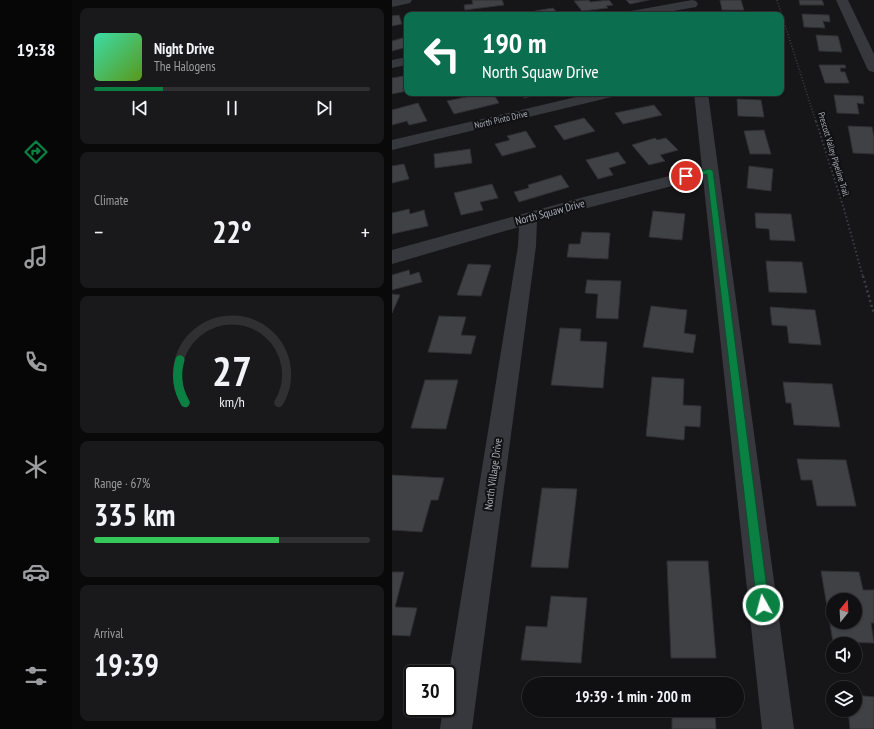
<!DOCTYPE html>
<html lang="en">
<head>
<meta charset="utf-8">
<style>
  :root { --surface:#101012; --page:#19191b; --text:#f1f3f6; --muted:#9c9d9f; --line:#303032; --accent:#0b8043 }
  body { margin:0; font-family:"PT Sans Narrow",sans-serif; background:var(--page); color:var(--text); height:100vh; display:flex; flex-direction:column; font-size:15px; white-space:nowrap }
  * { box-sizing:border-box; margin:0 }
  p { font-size:13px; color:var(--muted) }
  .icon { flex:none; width:22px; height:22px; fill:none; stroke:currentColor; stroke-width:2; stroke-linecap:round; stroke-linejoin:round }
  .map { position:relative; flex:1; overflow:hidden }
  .side { display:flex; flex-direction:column; gap:8px; padding:8px; background:#09090a; width:320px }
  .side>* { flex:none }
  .banner { position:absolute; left:12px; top:12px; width:380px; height:84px; border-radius:8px; box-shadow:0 1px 3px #0004,0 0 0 1px var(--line); background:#0b6e4f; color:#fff; overflow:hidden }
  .needle { width:26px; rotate:18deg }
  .fabs { position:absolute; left:434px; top:593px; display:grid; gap:8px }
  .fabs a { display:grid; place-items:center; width:36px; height:36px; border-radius:50%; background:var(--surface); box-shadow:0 1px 3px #0004,0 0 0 1px var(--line); font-size:20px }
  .speed { position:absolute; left:12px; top:665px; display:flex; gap:8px; font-size:20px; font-weight:700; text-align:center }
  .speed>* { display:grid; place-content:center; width:52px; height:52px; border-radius:50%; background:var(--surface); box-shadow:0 1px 3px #0004,0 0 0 1px var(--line); line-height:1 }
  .speed .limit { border:2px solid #111; border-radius:6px; background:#fff; color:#111 }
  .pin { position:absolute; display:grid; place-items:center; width:34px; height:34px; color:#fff; margin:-17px; border:2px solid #fff; border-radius:50%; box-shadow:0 1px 4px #0007 }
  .me { position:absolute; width:44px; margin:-22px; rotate:353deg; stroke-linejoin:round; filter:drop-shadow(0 0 3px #0008) }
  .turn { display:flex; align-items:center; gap:14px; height:84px; padding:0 12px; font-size:18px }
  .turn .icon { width:52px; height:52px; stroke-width:2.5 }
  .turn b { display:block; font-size:28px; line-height:34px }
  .big { font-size:30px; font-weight:700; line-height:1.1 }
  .side .tile { flex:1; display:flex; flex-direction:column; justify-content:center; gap:6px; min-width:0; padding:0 14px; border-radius:8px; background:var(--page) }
  .side .dial { align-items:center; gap:0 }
  .dial svg { height:104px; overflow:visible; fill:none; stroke:var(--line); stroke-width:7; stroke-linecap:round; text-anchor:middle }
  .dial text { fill:var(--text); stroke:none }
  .song { display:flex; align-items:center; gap:12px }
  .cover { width:48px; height:48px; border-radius:6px; background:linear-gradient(135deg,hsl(160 70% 55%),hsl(90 70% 35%)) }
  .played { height:4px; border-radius:2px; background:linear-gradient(90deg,var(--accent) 25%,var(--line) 25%) }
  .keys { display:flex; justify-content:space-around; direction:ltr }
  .heat { display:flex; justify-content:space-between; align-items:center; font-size:22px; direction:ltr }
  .charge { height:6px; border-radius:3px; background:linear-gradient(90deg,#34c759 67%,var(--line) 0) }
  .trip { position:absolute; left:130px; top:677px; width:222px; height:40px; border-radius:20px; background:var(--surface); box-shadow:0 1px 3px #0004,0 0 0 1px var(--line); font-weight:700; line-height:40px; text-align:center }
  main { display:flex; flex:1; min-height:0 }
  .tabs { display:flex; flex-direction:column; width:72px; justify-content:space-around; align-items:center; background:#060607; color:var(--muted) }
  .tabs .icon { width:28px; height:28px }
  .tabs .current { color:var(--accent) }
  .tabs b { font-size:18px; color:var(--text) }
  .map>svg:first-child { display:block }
  .building { fill:#404145; stroke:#303034; fill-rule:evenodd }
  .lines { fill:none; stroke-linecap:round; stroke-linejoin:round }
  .path-far2 { stroke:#3d3f44; stroke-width:1.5; stroke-dasharray:1 2; stroke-linecap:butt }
  .path-far1 { stroke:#3d3f44; stroke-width:2; stroke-dasharray:1.5 2.5; stroke-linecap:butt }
  .path { stroke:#3d3f44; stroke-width:2.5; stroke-dasharray:2 3; stroke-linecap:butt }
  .street { fill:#37383d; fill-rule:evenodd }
  .route { fill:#0b8043; stroke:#07532c }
  .labels { text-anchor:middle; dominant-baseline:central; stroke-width:4; stroke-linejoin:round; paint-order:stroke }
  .far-street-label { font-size:9px; fill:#a8adb8; stroke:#111113 }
  .street-label { font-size:11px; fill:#a8adb8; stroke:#111113 }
</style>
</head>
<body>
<main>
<nav class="tabs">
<b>19:38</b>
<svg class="icon current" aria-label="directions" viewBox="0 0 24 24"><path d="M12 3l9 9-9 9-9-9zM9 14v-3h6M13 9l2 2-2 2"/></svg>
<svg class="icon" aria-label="music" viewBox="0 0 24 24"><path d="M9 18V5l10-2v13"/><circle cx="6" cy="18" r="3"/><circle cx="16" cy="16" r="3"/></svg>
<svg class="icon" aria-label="phone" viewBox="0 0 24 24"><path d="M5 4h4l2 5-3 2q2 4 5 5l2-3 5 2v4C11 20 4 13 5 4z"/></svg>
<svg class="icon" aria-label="climate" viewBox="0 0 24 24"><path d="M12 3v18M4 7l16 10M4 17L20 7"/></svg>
<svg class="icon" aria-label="car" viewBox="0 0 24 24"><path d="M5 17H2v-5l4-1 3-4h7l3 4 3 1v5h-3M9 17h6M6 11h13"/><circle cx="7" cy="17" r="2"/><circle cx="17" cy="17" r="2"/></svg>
<svg class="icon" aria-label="filters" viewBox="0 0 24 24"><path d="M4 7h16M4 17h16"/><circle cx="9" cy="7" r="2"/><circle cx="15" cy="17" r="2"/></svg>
</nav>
<section class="side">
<div class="tile">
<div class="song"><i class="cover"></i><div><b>Night Drive</b><p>The Halogens</p></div></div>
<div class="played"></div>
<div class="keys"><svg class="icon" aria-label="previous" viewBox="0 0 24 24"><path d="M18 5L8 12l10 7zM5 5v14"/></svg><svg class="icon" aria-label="pause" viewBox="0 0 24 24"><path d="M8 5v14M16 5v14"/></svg><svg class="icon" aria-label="next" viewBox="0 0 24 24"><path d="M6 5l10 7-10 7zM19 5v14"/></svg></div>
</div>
<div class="tile"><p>Climate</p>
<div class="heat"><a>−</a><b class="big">22°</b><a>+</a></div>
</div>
<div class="tile dial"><svg viewBox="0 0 100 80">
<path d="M14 69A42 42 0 1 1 86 69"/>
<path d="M14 69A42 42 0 0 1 10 36" stroke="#0b8043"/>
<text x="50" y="56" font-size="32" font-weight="700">27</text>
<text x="50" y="72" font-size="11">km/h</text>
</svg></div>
<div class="tile"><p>Range · 67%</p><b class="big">335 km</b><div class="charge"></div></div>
<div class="tile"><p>Arrival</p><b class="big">19:39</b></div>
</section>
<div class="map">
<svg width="482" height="729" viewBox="0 0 482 729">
  <rect width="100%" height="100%" fill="#161618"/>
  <g class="building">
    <path d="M80,0H110L112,5L73,10L72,5L81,4Z"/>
    <path d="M197,0L198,2L217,0L221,5L214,6L216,8L190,11L182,1Z"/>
    <path d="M234,0H257L238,4Z"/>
    <path d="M328,0H349L352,10H330Z"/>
    <path d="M407,0H430L432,5H408Z"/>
    <path d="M161,8L167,15H137L145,14L143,11Z"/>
    <path d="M410,14L437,15L438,22L431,21L433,28L412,27Z"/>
    <path d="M7,15L10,24L0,26V16Z"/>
    <path d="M424,35L446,36L450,52L427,51Z"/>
    <path d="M14,37L15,47L0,51V41Z"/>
    <path d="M427,65H453L454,68H448L449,72H453L457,83H433Z"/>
    <path d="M12,76L15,83V91L0,94V78Z"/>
    <path d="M92,93H101L107,103L62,114L55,101Z"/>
    <path d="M129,93H153L132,98Z"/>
    <path d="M442,95L471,96L472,104L465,103L467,114L445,113Z"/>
    <path d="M345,99L369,100L372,117L346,116Z"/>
    <path d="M26,103L35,121L17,125L15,121L0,125V110Z"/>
    <path d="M262,105L270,115L231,124L223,113Z"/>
    <path d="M192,118L203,131L172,140L162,126Z"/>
    <path d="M456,126L480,127L482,137V154L461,153Z"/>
    <path d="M372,130L379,154H358L352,131Z"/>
    <path d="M134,131L144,147L110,156L103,144L118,140L115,136Z"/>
    <path d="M263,138L265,140L274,138L286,150L268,155L273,161L257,165L240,145Z"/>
    <path d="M78,149L80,163L43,168L42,154Z"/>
    <path d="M226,152L234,163L217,168L221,175L206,179L194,160Z"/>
    <path d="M12,164L17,179L0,183V166Z"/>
    <path d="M357,166L381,169L379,191L355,188Z"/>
    <path d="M169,175L177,187L127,202L122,192L137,188L136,185Z"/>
    <path d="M100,184L106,198L88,202L91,210L69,215L62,193Z"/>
    <path d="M17,209L18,214L32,210L36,226L0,234V213Z"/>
    <path d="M261,211L293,214L290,240L257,237Z"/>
    <path d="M363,213L399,214L403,241L378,240L377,229L364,228Z"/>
    <path d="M190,232L218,233L216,259L175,257L177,244H188Z"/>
    <path d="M374,261L410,262L415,293L377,292Z"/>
    <path d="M76,264L99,265L89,296L65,295Z"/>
    <path d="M17,270L18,275L27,272L30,282L0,290V275Z"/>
    <path d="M195,280L229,281L226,319L204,318L206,294L193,293Z"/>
    <path d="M0,294L8,295L0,313Z"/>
    <path d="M259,306L295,310L292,333L304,335L301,353L251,347Z"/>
    <path d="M378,307L423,310L429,345L397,343L395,326L380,325Z"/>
    <path d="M47,316L74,317L69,335L84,336L79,354L36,352Z"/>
    <path d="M168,328L189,329L188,341L215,342L211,388L159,385Z"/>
    <path d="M260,377L292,379L291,405L309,406L308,427L293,426L292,440L254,436Z"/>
    <path d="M33,380H66L54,429L19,428Z"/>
    <path d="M391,382L440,384L448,427L402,425L399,403H394Z"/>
    <path d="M405,459L454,460L464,506H425L420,480H409Z"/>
    <path d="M0,475L52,478L46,500H39L30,532L0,530Z"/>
    <path d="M150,488L185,489L176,568L139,567Z"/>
    <path d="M275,561H316L324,658H279Z"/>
    <path d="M429,571L467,572L471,590H482V623H479L482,643L441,642ZM441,600H463V622H441Z"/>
    <path d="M0,572H12L3,607L25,608L18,636L0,635Z"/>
    <path d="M159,596L195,598L189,663L129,660L134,626L155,627Z"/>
    <path d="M463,695L482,697V729H458L456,710H463Z"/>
    <path d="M280,714H323L324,729H280Z"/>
  </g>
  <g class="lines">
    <path class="path-far2" d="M385,0L424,122"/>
    <path class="path-far1" d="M424,121L452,209L471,277"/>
    <path class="path" d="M471,276L482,314"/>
    <g class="street">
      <path d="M0,0H20L18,3L0,7Z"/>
      <path d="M300,0L304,1L306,4L304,7L259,15H233L235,12L239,11Z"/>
      <path d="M444,0H456L482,54V72L477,71L475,68Z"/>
      <path d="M15,57V65L0,68V60Z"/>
      <path d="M201,93H226L224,96L0,150V140Z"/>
      <path d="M302,93H316L402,729H370L311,178L145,221L144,246L80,729H48L51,708H55V685L126,246L127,227L0,264V250L192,197L310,168Z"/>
    </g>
  </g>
  <path class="route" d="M318,169L321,171L377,605L375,609L371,611L367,609L365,605L315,174L294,178L291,176L292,175Z"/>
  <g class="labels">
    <g class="far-street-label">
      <text transform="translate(109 119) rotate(-13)">North Pinto Drive</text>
      <text transform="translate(442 154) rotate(73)">Prescott Valley Pipeline Trail</text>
    </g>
    <g class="street-label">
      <text transform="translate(158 212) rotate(-15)">North Squaw Drive</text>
      <text transform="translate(101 474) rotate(-82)">North Village Drive</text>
    </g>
  </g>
</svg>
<div class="fabs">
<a><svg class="needle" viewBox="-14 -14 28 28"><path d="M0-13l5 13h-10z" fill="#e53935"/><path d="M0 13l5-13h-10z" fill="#9c9d9f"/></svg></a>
<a><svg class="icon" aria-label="sound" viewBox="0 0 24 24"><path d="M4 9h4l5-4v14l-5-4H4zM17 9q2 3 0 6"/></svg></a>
<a><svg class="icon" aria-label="layers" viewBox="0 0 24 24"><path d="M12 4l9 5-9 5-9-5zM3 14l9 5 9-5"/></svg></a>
</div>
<div class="speed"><div class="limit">30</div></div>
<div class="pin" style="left:294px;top:176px;background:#d93025"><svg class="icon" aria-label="arrive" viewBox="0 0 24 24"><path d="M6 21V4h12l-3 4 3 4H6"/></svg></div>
<svg class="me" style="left:371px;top:605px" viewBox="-20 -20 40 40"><circle r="17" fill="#0b8043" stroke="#fff" stroke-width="3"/><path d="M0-11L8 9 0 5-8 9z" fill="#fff"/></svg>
<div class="trip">19:39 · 1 min · 200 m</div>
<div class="banner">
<div class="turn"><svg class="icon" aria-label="left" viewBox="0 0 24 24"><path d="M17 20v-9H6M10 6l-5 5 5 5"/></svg><div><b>190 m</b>North Squaw Drive</div></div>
</div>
</div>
</main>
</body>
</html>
